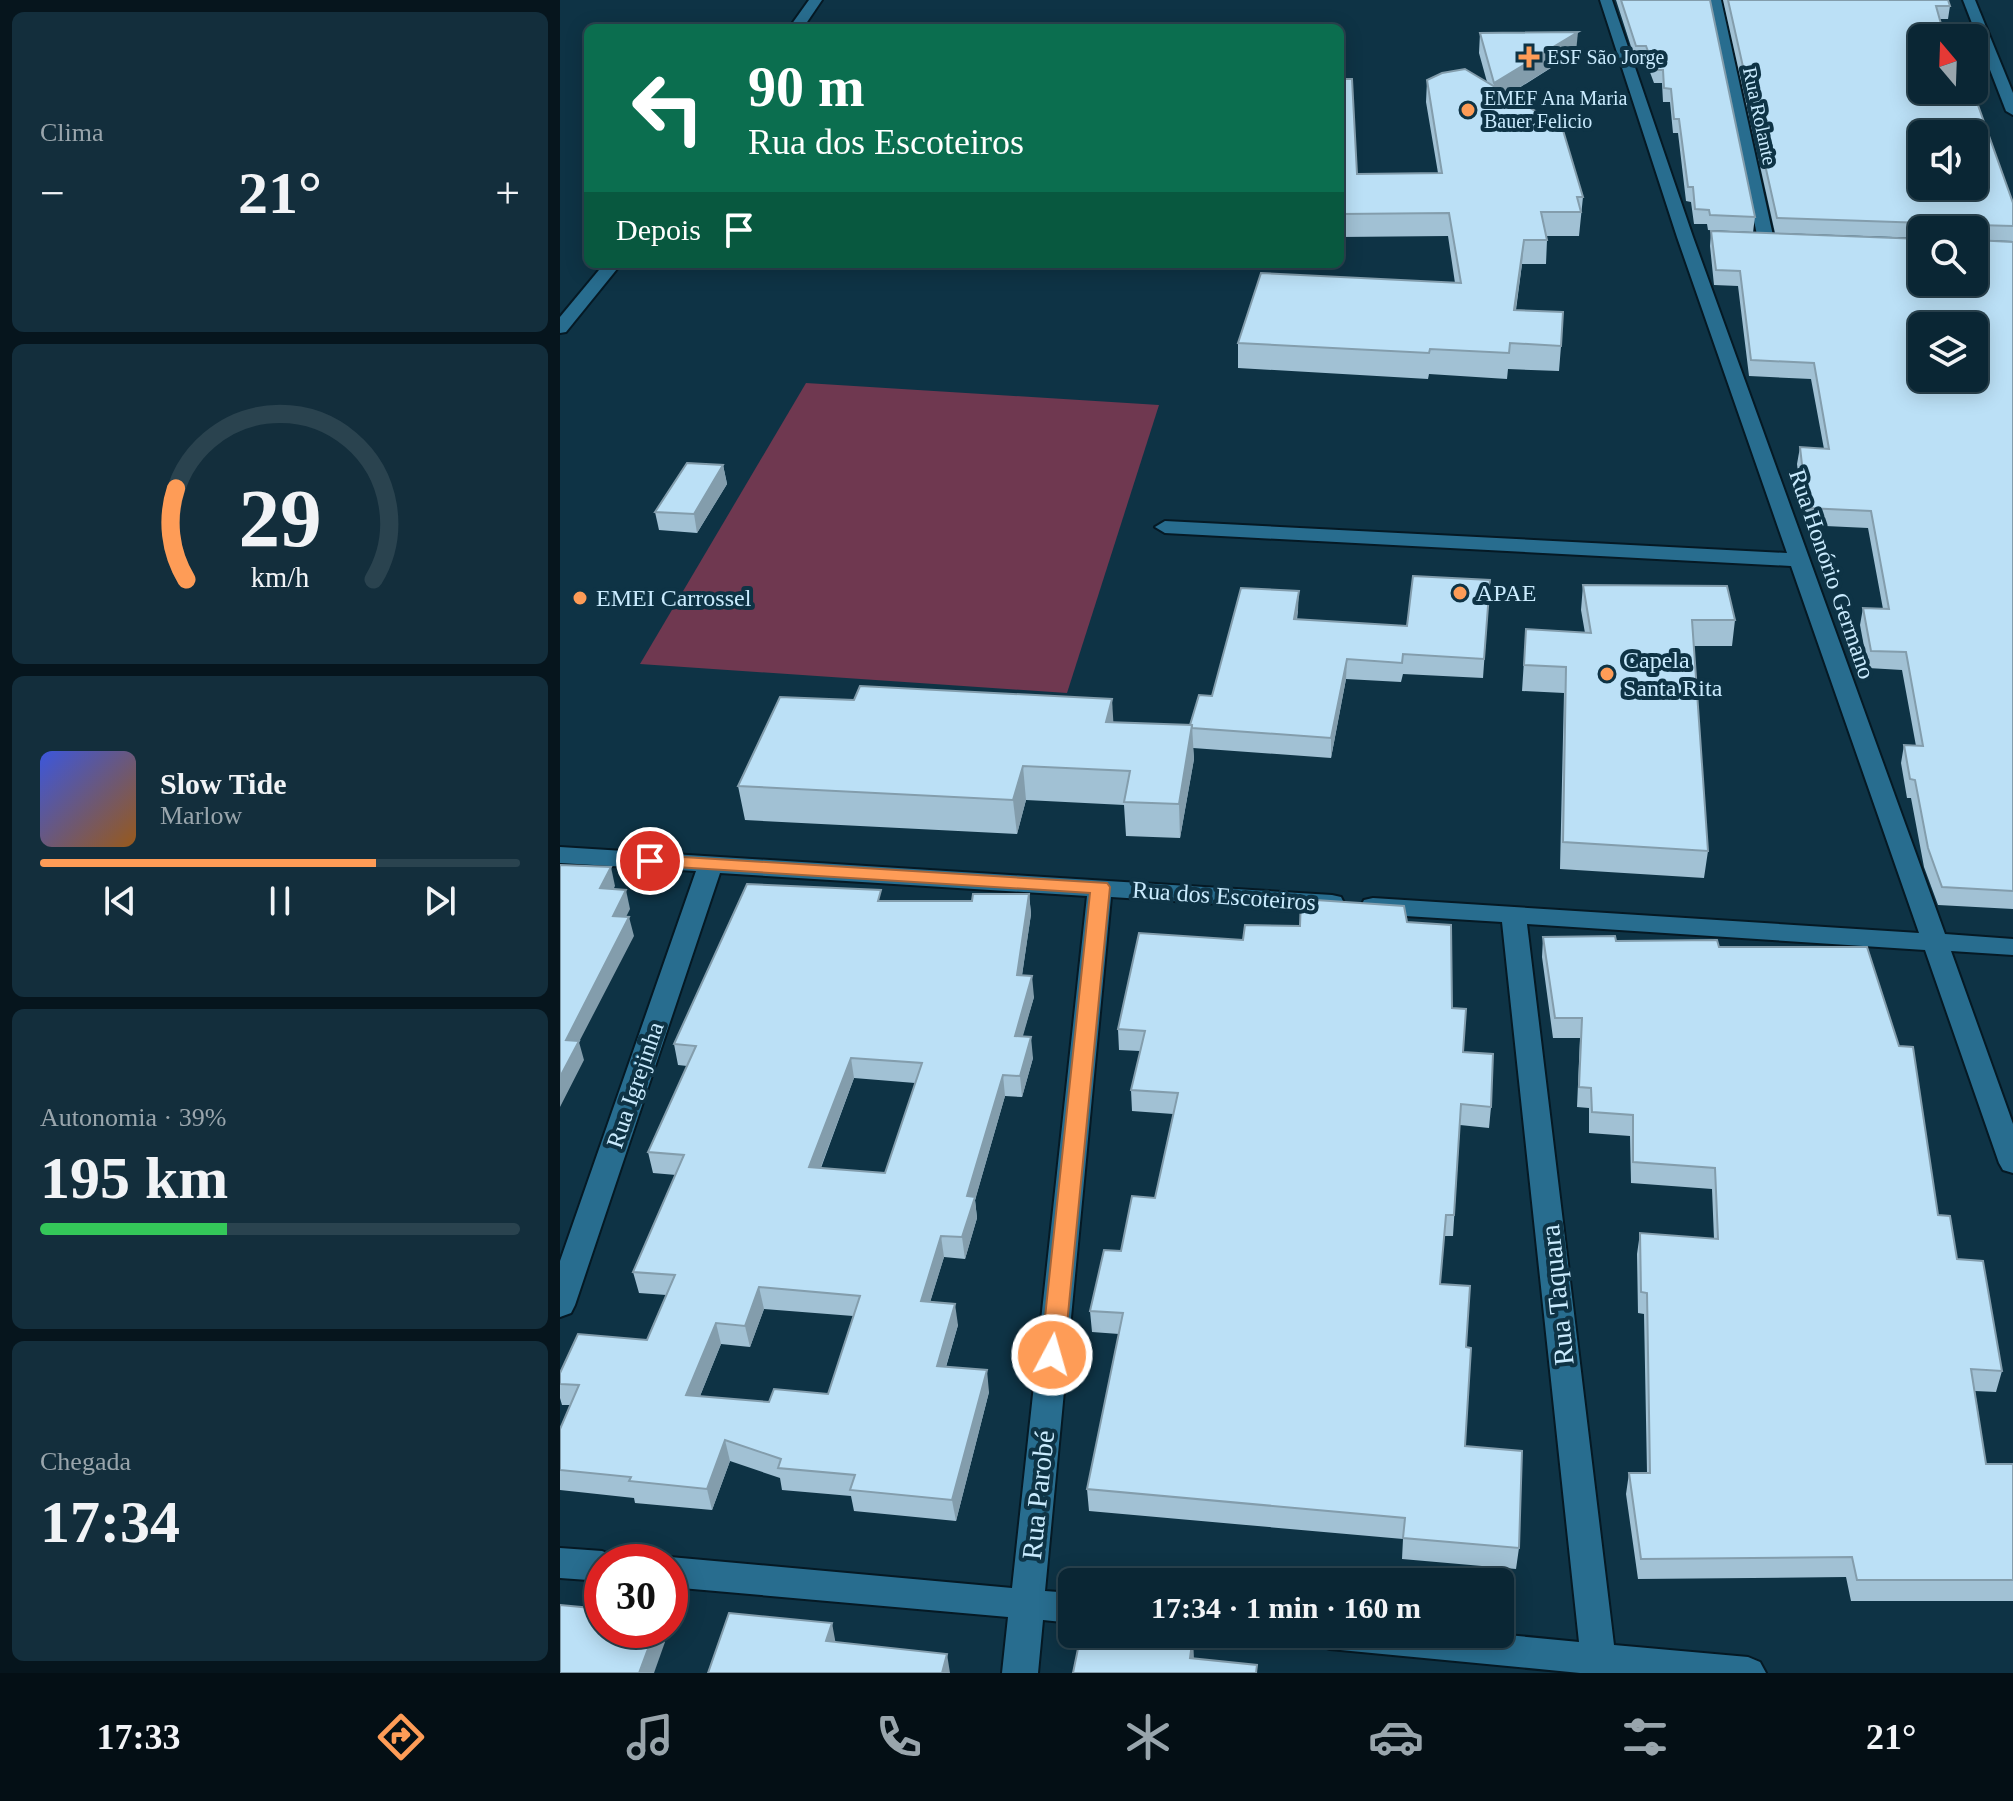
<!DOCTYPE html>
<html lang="pt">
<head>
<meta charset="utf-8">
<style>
  :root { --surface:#0a2634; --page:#132e3c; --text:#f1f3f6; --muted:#99a5ac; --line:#2a434f; --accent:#fe9c57 }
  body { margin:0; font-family:Georgia,serif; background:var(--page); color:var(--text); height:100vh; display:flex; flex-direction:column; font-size:30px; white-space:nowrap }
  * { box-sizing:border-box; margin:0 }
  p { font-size:26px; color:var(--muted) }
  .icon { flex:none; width:44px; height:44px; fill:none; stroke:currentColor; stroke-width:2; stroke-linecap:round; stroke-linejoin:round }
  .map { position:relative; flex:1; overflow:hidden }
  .side { display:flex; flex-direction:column; gap:12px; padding:12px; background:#06151d; width:560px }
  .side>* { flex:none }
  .hud { position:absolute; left:24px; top:24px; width:760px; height:244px; border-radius:12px; box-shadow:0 4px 20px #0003,0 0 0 2px var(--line); background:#0b6e4f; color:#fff; overflow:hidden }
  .needle { width:52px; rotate:341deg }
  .controls { position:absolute; left:1348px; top:24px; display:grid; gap:16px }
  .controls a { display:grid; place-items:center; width:80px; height:80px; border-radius:12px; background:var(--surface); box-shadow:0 4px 20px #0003,0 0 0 2px var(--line); font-size:40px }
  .speed { position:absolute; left:24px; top:1544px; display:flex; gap:16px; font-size:40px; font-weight:700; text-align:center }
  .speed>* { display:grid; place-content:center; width:104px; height:104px; border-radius:50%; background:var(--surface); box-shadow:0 4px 20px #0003,0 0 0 2px var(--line); line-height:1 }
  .speed .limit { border:12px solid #d22; background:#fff; color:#111 }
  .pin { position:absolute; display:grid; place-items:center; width:68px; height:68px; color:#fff; margin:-34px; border:4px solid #fff; border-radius:50%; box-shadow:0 2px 8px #0007 }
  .me { position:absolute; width:88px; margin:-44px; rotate:6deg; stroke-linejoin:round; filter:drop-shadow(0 0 6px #0008) }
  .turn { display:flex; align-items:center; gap:28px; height:168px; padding:0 32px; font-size:36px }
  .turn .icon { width:104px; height:104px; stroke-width:2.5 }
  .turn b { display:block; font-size:56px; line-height:68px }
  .then { display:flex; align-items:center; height:76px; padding:0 32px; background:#0003; gap:16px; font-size:30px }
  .big { font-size:60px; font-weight:700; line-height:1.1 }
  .side .card { flex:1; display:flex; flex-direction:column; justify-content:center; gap:12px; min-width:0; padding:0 28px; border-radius:12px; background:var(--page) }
  .side .dial { align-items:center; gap:0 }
  .dial svg { height:208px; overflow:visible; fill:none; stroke:var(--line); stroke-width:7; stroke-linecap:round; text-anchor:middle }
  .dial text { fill:var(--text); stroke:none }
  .song { display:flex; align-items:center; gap:24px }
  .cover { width:96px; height:96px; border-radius:12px; background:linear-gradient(135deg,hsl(230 70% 55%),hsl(30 70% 35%)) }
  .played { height:8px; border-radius:4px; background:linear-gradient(90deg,var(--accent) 70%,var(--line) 70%) }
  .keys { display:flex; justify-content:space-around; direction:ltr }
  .heat { display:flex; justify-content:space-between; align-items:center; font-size:44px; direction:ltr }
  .charge { height:12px; border-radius:6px; background:linear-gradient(90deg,#34c759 39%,var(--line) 0) }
  .trip { position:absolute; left:498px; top:1568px; width:456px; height:80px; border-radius:12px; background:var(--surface); box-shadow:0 4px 20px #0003,0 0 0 2px var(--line); font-weight:700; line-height:80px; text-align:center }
  .dock { display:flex; height:128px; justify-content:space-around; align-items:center; background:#040f15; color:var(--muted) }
  .dock .icon { width:56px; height:56px }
  .dock .on { color:var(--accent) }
  .dock b { font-size:36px; color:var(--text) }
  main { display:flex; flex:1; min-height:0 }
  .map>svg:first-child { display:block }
  .green { fill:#6f3850 }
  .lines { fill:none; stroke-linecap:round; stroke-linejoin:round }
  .minor-casing { stroke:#051924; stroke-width:4 }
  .minor { fill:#286d8f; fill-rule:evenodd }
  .wall { fill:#a1c1d4; fill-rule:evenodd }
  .shaded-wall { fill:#839dac }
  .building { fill:#bbe0f6; stroke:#839dac; stroke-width:2; fill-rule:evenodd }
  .route { fill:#fe9c57; stroke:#a56539; stroke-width:2 }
  .poi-dot { fill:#fe9c57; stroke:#0e3345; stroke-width:3 }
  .labels { text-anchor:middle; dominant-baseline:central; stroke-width:8; stroke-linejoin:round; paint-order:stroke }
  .far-poi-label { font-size:20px; fill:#caebfe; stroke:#0e3345; text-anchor:start }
  .far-street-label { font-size:20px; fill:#caebfe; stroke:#0e3345 }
  .street-label { font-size:24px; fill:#caebfe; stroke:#0e3345 }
  .poi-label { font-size:24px; fill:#caebfe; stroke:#0e3345; text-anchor:start }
  .near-street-label { font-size:28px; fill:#caebfe; stroke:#0e3345 }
</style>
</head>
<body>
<main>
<section class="side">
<div class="card"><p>Clima</p>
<div class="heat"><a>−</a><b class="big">21°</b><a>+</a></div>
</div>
<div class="card dial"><svg viewBox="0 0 100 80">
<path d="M14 69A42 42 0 1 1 86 69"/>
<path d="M14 69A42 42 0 0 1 10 34" stroke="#fe9c57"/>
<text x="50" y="56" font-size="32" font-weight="700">29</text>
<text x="50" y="72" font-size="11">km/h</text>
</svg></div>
<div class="card">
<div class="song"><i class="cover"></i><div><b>Slow Tide</b><p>Marlow</p></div></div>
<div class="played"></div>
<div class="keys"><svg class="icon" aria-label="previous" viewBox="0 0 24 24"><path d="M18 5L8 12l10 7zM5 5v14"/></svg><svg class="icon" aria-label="pause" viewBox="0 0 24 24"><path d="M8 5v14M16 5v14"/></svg><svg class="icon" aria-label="next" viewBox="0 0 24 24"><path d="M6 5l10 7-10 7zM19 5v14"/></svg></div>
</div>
<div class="card"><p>Autonomia · 39%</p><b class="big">195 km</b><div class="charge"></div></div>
<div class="card"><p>Chegada</p><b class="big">17:34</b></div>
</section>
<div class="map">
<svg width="1453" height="1673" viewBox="0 0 1453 1673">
  <rect width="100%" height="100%" fill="#0e3345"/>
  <path class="green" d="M246,383L599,405L507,693L80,664Z"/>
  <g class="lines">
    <g class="minor-casing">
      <g id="minor">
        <path d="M249,0H262L243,28H229Z"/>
        <path d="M1040,0H1052L1133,237L1385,934L1453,939V955L1391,951L1453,1124V1173L1443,1170L1439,1163L1365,950L967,924L1054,1645L1188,1657L1200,1662L1206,1673H1020L770,1649L758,1645L753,1634H937L1019,1642L942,922L813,914L804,912L801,906L804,900L813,898L1359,933L1231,566L605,533L595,527L605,521L1227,553L1117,237Z"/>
        <path d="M1149,0H1161L1214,240L1206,245L1198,240Z"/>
        <path d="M1403,0H1415L1453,93V115L1446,111Z"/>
        <path d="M44,264H61L6,332L0,333V317Z"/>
        <path d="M0,847L772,895L781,897L784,903L781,909L772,911L551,897L485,1591L512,1593V1623L483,1620L478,1673H442L448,1617L110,1587V1562H98L110,1557L452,1588L527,896L160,873L15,1305L11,1313L0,1317V1261L136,871L0,863Z"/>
        <path d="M0,1548L42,1551L54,1556L57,1562H42V1581L0,1578Z"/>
      </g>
    </g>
    <use href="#minor" class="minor"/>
  </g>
  <g class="wall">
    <path d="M1056,0H1150L1195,217L1193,232L1148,230L1147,224H1134L1131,202L1126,201L1118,133H1113L1110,102H1103L1102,83H1094L1085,59H1075Z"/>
    <path d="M1163,0H1388L1390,6L1388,19H1379L1362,38L1453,203V241L1415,240L1453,242V909L1378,905L1364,867L1351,798H1347L1341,763L1344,745L1356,746L1342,670L1308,668L1300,625L1303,608L1323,609L1308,528L1244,525L1237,464L1240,447L1264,449L1251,379L1189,376L1178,286L1154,285L1150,246L1151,231L1362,239L1414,230H1362V238L1215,233Z"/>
    <path d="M920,33L1016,52L948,95L1023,197L1019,236H986L987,240L986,264H962L956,310L1001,346L999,371L948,369L947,379L869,374L868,379L678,368V343L895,283L888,236L780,237V79L797,174L878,173L866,102L867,80L927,82L919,53Z"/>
    <path d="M163,465L167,484L137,533L99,530L95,512Z"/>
    <path d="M930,580L923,678L843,674L841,682L786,679L771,758L633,748L634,759L620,838L566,836L564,805L466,800L457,834L185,820L178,786L554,722L630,725L652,696L738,610L737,620L847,626Z"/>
    <path d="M1023,585L1175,620L1172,646H1134L1148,851L1144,878L1000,869L1004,693L962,691L966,629L1025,633L1021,610Z"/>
    <path d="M469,894L471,914L462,975L474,997L462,1037L473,1058L462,1097L445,1096L415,1200L417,1218L405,1259L384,1257L370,1302L398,1325L386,1367L429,1392L396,1521L294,1511L291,1496L222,1490L220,1478L170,1461L152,1510L75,1503L74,1498L0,1490V1429L10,1405H2L0,1398V1373L87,1340L106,1295L79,1293L73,1272L116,1175L93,1173L88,1152L127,1066L118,1065L114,1044L322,901H412ZM294,1078L355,1083L325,1173L261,1168ZM204,1309L293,1316L268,1394L209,1402L140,1396L161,1344L190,1347Z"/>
    <path d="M847,922L892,1008L904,1052L931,1107L929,1128L900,1125L893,1236H884L880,1284L906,1347L905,1446L959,1548L956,1569L842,1559L843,1539L529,1511L527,1489L559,1334L532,1332L530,1311L561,1251L595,1198L613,1114L572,1111L571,1090L580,1051L559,1050L558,1029L683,940L740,926Z"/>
    <path d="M983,937L1159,947L1378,1215L1397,1259L1442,1371L1436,1392L1415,1391L1426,1464H1453V1601H1291L1286,1577L1078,1579L1066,1494L1069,1473H1087L1084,1314L1078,1313L1077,1254L1080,1233L1154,1239L1152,1189L1071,1183L1070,1136L1029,1133V1108L1017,1107L1020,1038H993L982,957Z"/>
  </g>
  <g class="shaded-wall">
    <path d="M1018,32L1016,52L933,104L934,83Z"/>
    <path d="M964,240L962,264L952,335L954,310Z"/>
    <path d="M163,465L167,484L137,533L134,514Z"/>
    <path d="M739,591L738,610L733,639L734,619Z"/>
    <path d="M787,659L786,679L771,758V738Z"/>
    <path d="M552,699L554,733L546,722Z"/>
    <path d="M632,725L634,759L620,838L619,804Z"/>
    <path d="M463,766L466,800L457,834L453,800Z"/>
    <path d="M51,867L55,886L45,907L40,888Z"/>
    <path d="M66,890L70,909L57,935L53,916Z"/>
    <path d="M469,894L471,914L459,996L457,975Z"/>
    <path d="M69,917L74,936L19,1042L24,1060L0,1107V1077L6,1040Z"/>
    <path d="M472,976L474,997L457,1057L455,1036Z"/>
    <path d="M471,1037L473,1058L462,1097L460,1076Z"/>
    <path d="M291,1058L294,1078L253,1188L249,1167Z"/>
    <path d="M443,1075L445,1096L415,1200L417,1218L405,1259L402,1237L407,1196Z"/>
    <path d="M381,1236L384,1257L364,1322L361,1301Z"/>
    <path d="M199,1287L204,1309L190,1347L185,1326Z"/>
    <path d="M395,1304L398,1325L380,1387L377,1366Z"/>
    <path d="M156,1323L161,1344L132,1416L126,1395Z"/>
    <path d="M427,1370L429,1392L396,1521L392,1500Z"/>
    <path d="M165,1440L170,1461L152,1510L147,1489Z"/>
    <path d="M272,1623L276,1645L266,1641Z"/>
    <path d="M95,1630H101L105,1642L94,1673H79Z"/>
    <path d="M633,1636L634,1660L630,1658Z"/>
    <path d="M387,1654L390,1673H382Z"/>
  </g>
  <g class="building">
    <path d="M1061,0H1150L1195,217L1150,215L1149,210L1135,209L1133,187H1128L1119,119H1114L1111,89L1104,88L1103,70H1095L1086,46H1076Z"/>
    <path d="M1168,0H1388L1390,6H1376L1385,38H1362V90H1403L1405,94H1414L1453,203V226L1417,225L1414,230H1367L1368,226L1365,223L1217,218ZM1362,134H1414V186H1362Z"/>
    <path d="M1018,32L934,83L920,33Z"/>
    <path d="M905,69L1002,127L1023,197H1017L1021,212H981L987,240H964L954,310L1003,312L1001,346L950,343L949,353L870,349L869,353L678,343L701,273L901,283L889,213L780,214V79H792L797,174L882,173L867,80L882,73Z"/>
    <path d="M1151,231L1362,239V282H1414V231L1415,240L1453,242V891L1382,887L1368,848L1355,780L1350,779L1344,745L1363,746L1346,652L1311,651L1303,608L1329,609L1311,511L1247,508L1240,447L1269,449L1254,363L1191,360L1180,271L1156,270ZM1362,326H1414V378H1362Z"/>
    <path d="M127,463L163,465L134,514L95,512Z"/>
    <path d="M853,576L930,580L924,659L843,654L842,663L787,659L771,738L632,728V725H630L639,695L652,696L681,588L739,591L734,619L847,626Z"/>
    <path d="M1023,585L1167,586L1175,620H1132L1148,851L1003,842L1006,667L964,665L966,629L1031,633Z"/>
    <path d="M300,686L552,699L546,722L632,725L619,804L564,802L570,771L463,766L453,800L178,786L220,697L294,700Z"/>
    <path d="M0,865L51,867L40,888L66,890L53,916L69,917L6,1040L19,1041L0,1077Z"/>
    <path d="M187,884L321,890L318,901H412L413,894H469L457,975L472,976L455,1036L471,1037L460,1076L443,1075L407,1196L415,1197L402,1237L381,1236L361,1301L395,1304L377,1366L427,1370L392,1500L290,1490L295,1475L218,1468L221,1459L165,1440L147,1489L69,1481L71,1477L0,1470V1429L19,1385L0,1384V1373L18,1334L87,1340L115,1275L73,1272L124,1155L88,1152L136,1046L114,1044ZM291,1058L362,1063L325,1173L249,1167ZM199,1287L300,1296L268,1394L214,1389L209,1402L126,1395L156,1323L185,1326Z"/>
    <path d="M741,899L844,906L847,922L891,925L892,1008L906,1009L903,1052L933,1054L931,1107L901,1104L894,1215H886L880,1284L910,1286L906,1347L911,1348L905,1446L962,1451L959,1548L843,1538L845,1518L527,1489L563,1313L530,1311L544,1250L561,1251L572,1196L595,1198L618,1093L571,1090L585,1031L558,1029L579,933L683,940L685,925L740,926Z"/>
    <path d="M1055,936L1056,941L1157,940L1159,947H1307L1339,1046L1353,1047L1378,1215L1390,1216L1397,1259L1423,1261L1442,1371L1411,1369L1426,1464H1453V1580H1297L1292,1557L1081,1559L1069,1473H1090L1087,1293L1081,1292L1080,1233L1158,1239L1155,1168L1073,1162V1115L1032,1112L1031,1088L1019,1087L1022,1018H995L983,937Z"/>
    <path d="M0,1605L42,1609V1630H95L79,1673H0Z"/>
    <path d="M169,1613L272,1623L266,1641L387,1654L382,1673H148Z"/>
    <path d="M521,1634H609L633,1636L630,1658L697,1665L696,1673H513Z"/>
  </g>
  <path class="route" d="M90,855L547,883L550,887L504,1355L501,1361L492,1364L484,1361L481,1355L530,893L83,865L81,861Z"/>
  <g class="poi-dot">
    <path d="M965 45h8v8h8v8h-8v8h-8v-8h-8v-8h8z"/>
    <circle cx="908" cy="110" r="8"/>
    <circle cx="900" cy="593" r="8"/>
    <circle cx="20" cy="598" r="8"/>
    <circle cx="1047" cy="674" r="8"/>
  </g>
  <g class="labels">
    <g class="far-poi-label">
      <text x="987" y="57">ESF São Jorge</text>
      <text x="924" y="98">EMEF Ana Maria<tspan x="924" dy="23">Bauer Felicio</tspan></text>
    </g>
    <g class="far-street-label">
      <text transform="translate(1200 116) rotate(78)">Rua Rolante</text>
    </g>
    <g class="street-label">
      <text transform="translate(1272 574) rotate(71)">Rua Honório Germano</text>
      <text transform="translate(664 896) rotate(4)">Rua dos Escoteiros</text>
      <text transform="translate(75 1085) rotate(-71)">Rua Igrejinha</text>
    </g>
    <g class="poi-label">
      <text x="916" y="593">APAE</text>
      <text x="36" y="598">EMEI Carrossel</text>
      <text x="1063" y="660">Capela<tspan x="1063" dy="28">Santa Rita</tspan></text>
    </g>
    <g class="near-street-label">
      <text transform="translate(997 1295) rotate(-96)">Rua Taquara</text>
      <text transform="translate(478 1495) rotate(-84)">Rua Parobé</text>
    </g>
  </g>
</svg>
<div class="controls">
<a><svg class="needle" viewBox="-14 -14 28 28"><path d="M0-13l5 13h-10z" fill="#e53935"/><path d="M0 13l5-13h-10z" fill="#99a5ac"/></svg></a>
<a><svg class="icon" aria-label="sound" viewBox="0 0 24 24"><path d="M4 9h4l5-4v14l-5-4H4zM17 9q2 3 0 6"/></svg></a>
<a><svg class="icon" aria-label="search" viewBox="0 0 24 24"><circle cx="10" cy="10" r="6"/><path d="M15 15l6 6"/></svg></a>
<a><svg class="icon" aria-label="layers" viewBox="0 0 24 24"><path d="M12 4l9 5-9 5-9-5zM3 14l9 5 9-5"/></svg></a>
</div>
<div class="speed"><div class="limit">30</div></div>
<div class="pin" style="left:90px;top:861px;background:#d93025"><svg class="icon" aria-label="arrive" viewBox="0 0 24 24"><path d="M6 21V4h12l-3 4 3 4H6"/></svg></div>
<svg class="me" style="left:492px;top:1355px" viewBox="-20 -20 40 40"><circle r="17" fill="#fe9c57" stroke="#fff" stroke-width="3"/><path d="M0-11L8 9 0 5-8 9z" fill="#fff"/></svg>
<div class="trip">17:34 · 1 min · 160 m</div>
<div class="hud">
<div class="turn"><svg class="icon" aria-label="left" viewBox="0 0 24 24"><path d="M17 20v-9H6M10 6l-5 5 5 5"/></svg><div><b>90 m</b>Rua dos Escoteiros</div></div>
<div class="then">Depois<svg class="icon" aria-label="arrive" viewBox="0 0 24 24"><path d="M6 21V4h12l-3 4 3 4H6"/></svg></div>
</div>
</div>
</main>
<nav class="dock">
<b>17:33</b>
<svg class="icon on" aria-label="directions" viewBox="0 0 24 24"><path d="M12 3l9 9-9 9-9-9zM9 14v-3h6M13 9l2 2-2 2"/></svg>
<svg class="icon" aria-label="music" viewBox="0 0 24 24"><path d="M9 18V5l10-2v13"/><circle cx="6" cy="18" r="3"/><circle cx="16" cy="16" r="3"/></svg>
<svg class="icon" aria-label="phone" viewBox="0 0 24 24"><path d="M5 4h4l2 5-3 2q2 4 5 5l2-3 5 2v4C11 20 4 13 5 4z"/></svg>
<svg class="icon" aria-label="climate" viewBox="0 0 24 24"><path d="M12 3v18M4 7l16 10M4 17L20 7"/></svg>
<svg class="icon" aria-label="car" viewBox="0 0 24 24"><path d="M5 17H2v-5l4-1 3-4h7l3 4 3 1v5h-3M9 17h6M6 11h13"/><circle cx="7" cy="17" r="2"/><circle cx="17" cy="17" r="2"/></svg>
<svg class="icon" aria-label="filters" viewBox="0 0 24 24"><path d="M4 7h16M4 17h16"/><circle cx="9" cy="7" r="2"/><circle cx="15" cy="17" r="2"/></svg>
<b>21°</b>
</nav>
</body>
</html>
